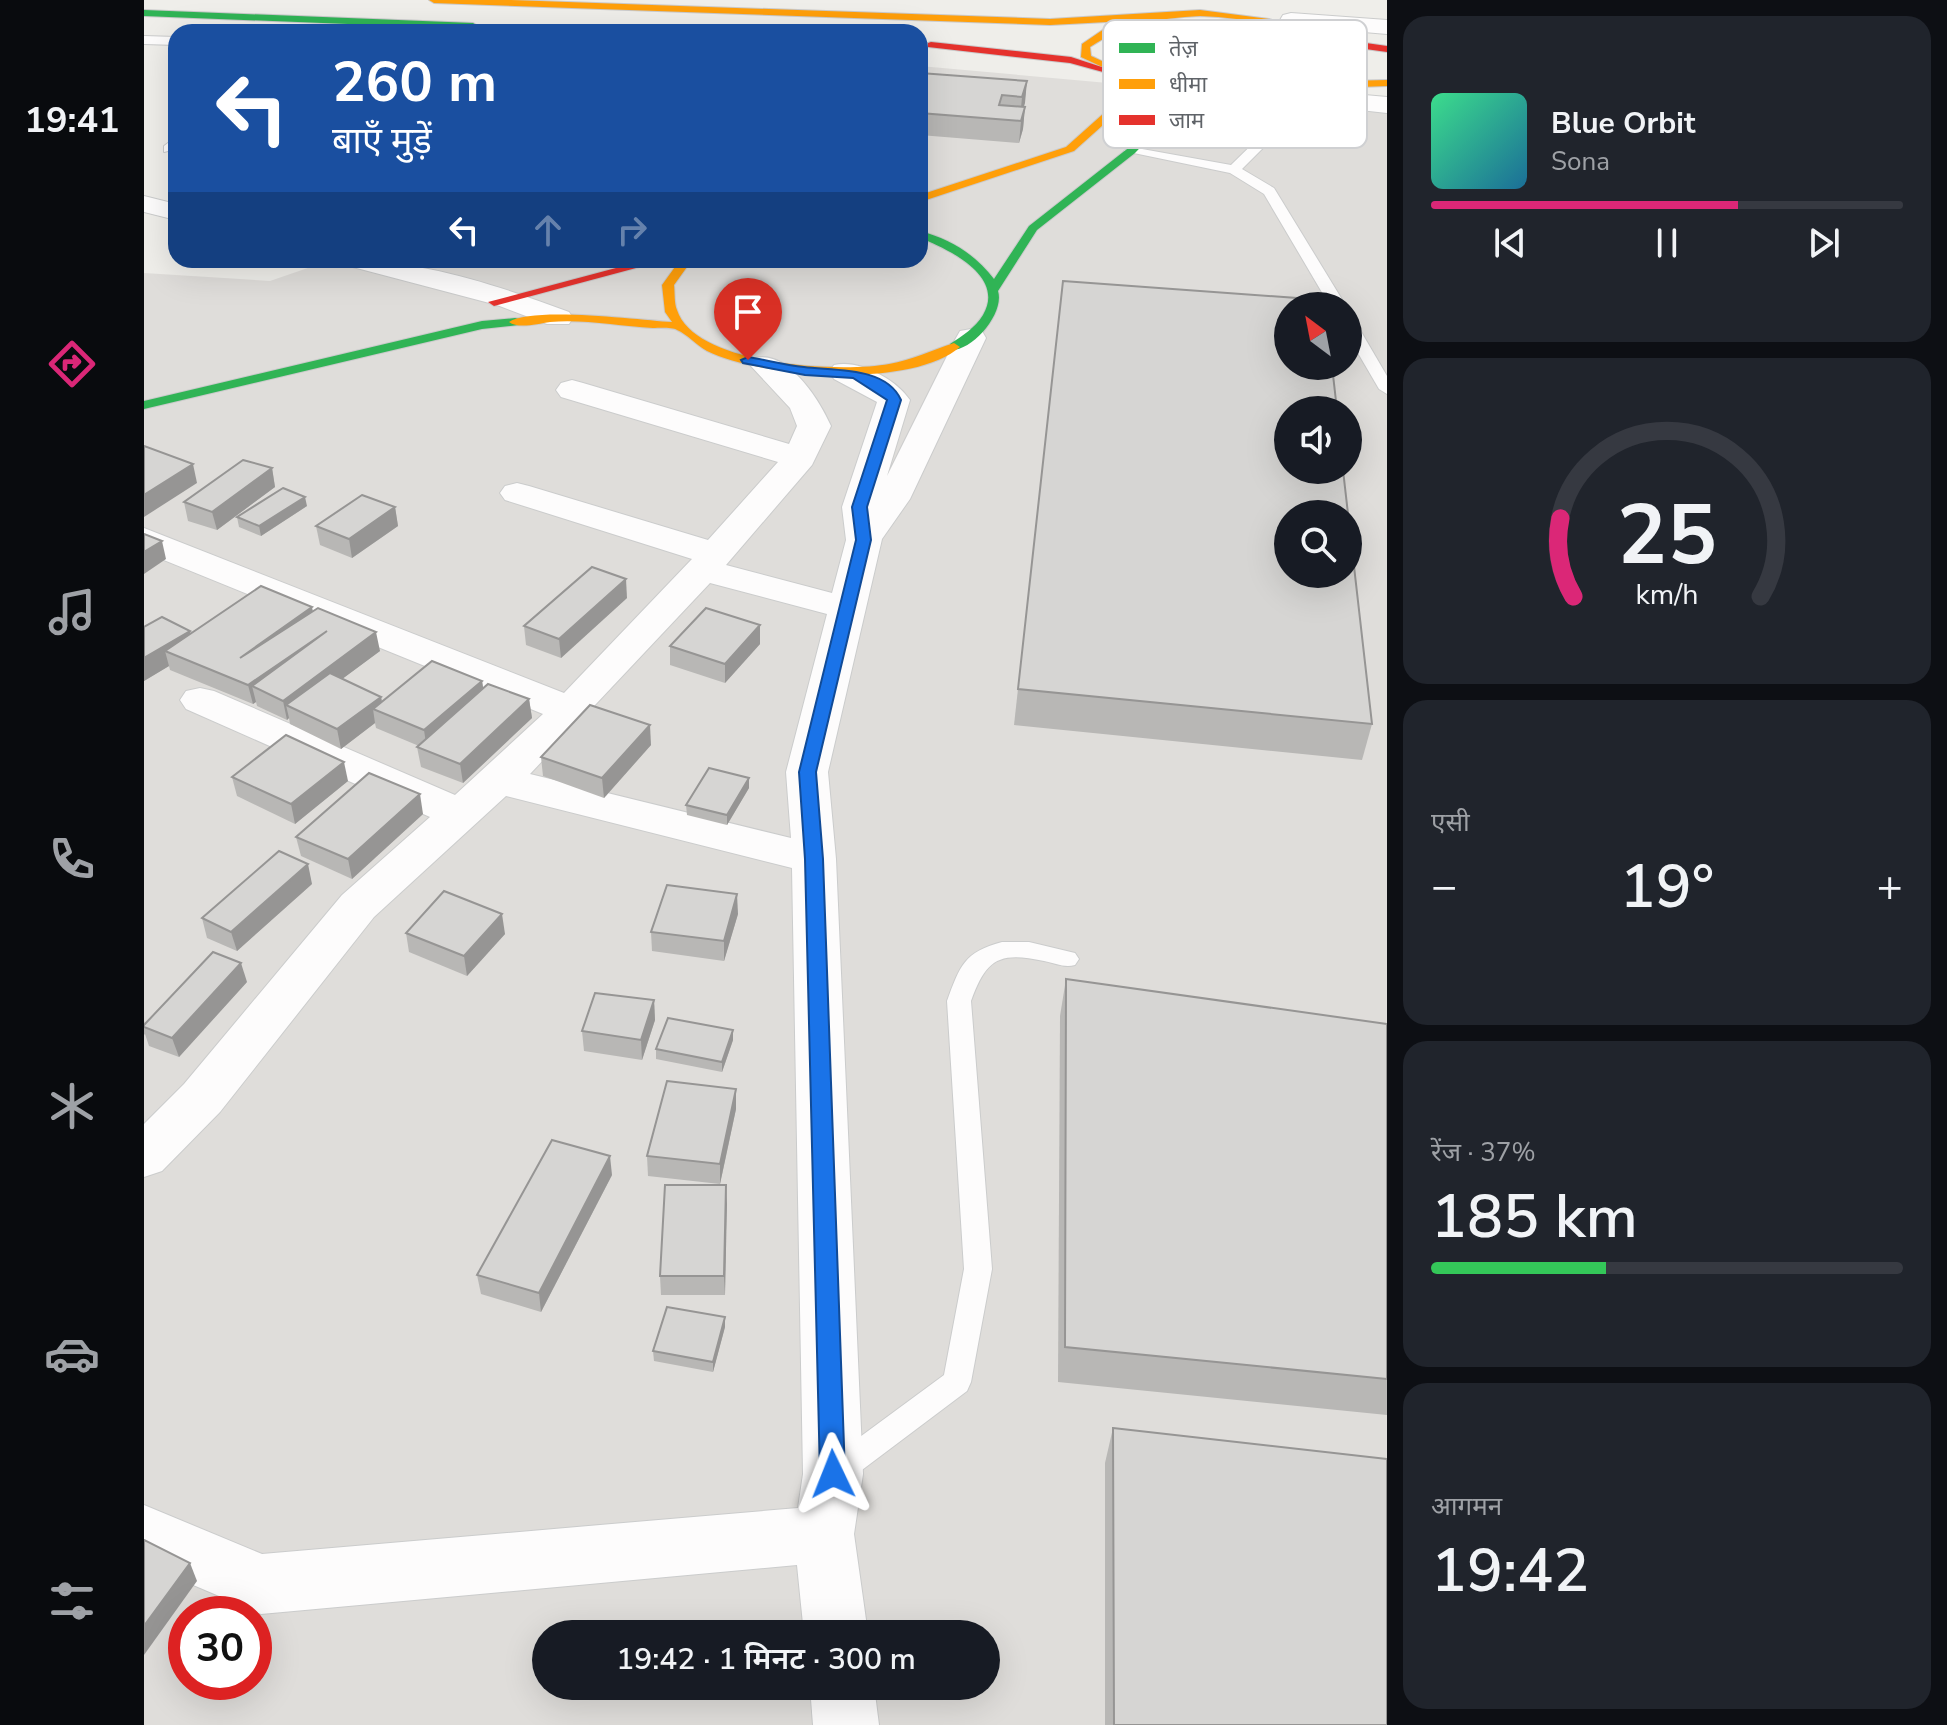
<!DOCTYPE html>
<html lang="hi">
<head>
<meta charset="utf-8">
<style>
  :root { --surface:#171b24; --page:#20242c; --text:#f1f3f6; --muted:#9ea1a6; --line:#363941; --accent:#db2777 }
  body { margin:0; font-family:"Nunito Sans","Noto Sans Devanagari",sans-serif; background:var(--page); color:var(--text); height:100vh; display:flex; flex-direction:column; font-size:30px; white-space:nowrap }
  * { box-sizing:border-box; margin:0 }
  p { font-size:26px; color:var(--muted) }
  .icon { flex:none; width:44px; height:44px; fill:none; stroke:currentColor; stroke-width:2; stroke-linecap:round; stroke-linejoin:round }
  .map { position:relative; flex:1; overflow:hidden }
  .drawer { display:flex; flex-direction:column; gap:16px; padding:16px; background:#0d0f14; width:560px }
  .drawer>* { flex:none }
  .banner { position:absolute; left:24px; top:24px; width:760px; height:244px; border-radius:24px; box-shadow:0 8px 32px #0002; background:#1a4fa0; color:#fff; overflow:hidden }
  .needle { width:52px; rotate:328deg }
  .buttons { position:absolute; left:1130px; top:292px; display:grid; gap:16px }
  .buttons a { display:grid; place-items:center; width:88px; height:88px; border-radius:50%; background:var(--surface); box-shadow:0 8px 32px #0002; font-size:40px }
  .speed { position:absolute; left:24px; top:1596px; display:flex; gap:16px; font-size:40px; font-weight:700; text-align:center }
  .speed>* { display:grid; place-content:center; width:104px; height:104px; border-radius:50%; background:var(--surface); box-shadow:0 8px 32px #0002; line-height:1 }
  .speed .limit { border:12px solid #d22; background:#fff; color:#111 }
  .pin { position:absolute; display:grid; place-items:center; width:68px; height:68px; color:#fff; margin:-82px -34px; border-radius:50% 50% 50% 0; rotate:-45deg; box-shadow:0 0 8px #0007 }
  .pin .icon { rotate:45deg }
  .me { position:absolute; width:88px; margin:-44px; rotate:358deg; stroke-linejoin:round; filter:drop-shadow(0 0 6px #0008) }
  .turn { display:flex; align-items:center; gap:28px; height:168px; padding:0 32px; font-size:36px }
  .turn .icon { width:104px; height:104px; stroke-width:2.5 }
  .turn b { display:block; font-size:56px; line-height:68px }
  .lanes { display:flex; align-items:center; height:76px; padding:0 32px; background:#0003; justify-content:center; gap:40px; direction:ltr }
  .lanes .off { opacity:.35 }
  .big { font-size:60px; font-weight:600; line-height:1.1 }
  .drawer .card { flex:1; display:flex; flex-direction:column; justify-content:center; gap:12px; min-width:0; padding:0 28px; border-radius:24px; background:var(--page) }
  .drawer .dial { align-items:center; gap:0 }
  .dial svg { height:208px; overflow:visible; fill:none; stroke:var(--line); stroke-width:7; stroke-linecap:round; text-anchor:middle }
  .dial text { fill:var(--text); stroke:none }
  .song { display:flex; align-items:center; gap:24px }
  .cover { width:96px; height:96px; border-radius:12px; background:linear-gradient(135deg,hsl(150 70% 55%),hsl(200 70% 35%)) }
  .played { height:8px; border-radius:4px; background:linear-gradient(90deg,var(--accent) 65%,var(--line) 65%) }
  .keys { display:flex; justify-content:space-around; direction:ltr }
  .heat { display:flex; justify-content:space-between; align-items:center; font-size:44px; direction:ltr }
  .charge { height:12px; border-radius:6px; background:linear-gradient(90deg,#34c759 37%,var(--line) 0) }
  .trip { position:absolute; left:388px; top:1620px; width:468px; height:80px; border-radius:40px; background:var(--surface); box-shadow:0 8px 32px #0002; font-weight:600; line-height:80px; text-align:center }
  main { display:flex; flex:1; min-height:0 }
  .dock { display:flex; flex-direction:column; width:144px; justify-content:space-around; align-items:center; background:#090b0e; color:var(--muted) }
  .dock .icon { width:56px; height:56px }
  .dock .current { color:var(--accent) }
  .dock b { font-size:36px; color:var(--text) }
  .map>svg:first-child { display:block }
  .industrial { fill:#dfddda; fill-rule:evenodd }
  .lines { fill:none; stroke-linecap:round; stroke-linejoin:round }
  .lane-casing { stroke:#cbcccc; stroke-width:2 }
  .street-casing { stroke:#cbcccc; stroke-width:2 }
  .fast-casing { stroke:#cacacb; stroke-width:2 }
  .slow-casing { stroke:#cacacb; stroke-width:2 }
  .jam-casing { stroke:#cacacb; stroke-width:2 }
  .lane { fill:#fdfcfc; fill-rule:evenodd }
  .street { fill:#fdfcfc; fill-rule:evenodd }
  .fast { fill:#30b455; fill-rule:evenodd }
  .slow { fill:#ff9f0a; fill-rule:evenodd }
  .jam { fill:#e5322d; fill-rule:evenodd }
  .wall { fill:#b8b7b5 }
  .shaded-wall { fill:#969594 }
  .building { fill:#d6d5d3; stroke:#969594; stroke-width:2; fill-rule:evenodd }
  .route { fill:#1a73e8; stroke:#114b97; stroke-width:2 }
  .key { fill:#fff; stroke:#cfd0d2; stroke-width:2 }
  .key-label { font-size:22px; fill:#5f6368 }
</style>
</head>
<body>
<main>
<nav class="dock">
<b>19:41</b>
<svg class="icon current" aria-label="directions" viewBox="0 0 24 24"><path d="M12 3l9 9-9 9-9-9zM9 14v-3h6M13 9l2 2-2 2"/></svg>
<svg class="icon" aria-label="music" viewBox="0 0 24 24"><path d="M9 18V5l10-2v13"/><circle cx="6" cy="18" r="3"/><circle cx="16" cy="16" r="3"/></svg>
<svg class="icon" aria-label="phone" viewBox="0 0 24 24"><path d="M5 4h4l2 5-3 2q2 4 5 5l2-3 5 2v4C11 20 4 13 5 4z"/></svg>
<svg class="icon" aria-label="climate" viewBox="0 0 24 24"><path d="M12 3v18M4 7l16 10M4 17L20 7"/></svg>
<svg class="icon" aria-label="car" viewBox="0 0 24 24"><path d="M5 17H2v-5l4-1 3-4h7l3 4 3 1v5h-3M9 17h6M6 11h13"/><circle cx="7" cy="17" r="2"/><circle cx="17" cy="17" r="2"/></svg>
<svg class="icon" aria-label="filters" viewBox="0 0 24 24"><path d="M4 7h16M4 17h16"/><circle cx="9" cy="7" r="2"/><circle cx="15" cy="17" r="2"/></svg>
</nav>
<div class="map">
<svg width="1243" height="1725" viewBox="0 0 1243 1725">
  <rect width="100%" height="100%" fill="#efeeea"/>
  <path class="industrial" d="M776,66L1243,108V1725H0V273L126,281L187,260H776ZM1144,306H1204V366H1144ZM1144,410H1204V470H1144ZM1144,514H1204V574H1144ZM42,1614H110V1682H42ZM402,1634H842V1686H402Z"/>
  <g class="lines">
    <g class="lane-casing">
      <g id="lane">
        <path d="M0,36L32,37V45L0,44Z"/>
        <path d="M1160,94L1170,97L1098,169L1130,188L1202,306H1186L1120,194L1086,173L980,151L987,147L1087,165Z"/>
        <path d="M32,137V149L20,152V146Z"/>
        <path d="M1204,318L1212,323L1243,376V394L1235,389L1204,336Z"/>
        <path d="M858,942H885L931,953L935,959L931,965C920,968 911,963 900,961C855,951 842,959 827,1001L848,1269L827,1382L823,1391L706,1479L696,1483L686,1479L681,1469L686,1459L800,1375L820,1269L803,1001C816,966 820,952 858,942Z"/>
      </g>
    </g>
    <g class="street-casing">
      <g id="street">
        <path d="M1147,13L1243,20V34L1139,25L1136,20L1139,15Z"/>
        <path d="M1098,84L1243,97V113L1089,96L1086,91Z"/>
        <path d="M0,196L32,204V220L0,212Z"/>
        <path d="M201,260C277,260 353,285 425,312L429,318L425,324H403L353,305L205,266Z"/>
        <path d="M827,329L838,331L842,338L766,499L738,539L684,772L692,859L719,1474L710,1534L724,1634H660L653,1565L117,1614L0,1564V1505L118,1554L654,1508L659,1474L648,868L362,796L230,917L76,1112L18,1171L0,1177V1124L40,1084L198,895L286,817L42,709L36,700L42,691L56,688L70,691L311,795L399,714L0,552V528L420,693L548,559L361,500L356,493L361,486L373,483L385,486L564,540L634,462L417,397L412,390L417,383L428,380L439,383L645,444L653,426L646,408L606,365L611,358C644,350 675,399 687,426L668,465L582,565L688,593L702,540L698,507L733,402L690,379L685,372L690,365C715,359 752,379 766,400L743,476L812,338L816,331ZM566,583L683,614L642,772L647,838L386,774Z"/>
        <path d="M666,1686H730L735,1725H669Z"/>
      </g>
    </g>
    <g class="fast-casing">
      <g id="fast">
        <path d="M0,10L329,23L334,26L329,29L0,16Z"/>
        <path d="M1065,89L1074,91L1020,123L991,153L893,230L854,291C861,313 828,352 806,350V344C818,336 831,328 839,315C862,276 804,249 776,238V231C806,239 831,254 850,279L885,226L983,149L1012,119Z"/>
        <path d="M371,318L375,319V325L338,329L0,409V401L338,321Z"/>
      </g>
    </g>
    <g class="slow-casing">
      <g id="slow">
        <path d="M285,0H367L906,19L1056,10L1125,19L1154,28L1183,44L1188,58L1177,75L1161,82L1243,80V86L1052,93L996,83L997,91L930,151L776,202V195L922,147L988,88L986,80L937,57L938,44L960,29L982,21L906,25L290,3ZM1056,16C1098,18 1139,23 1176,47L1178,58C1175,63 1172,69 1167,72C1132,93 1054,90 1015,82C991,77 969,66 947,56L946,47C980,24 1015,18 1056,16Z"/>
        <path d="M536,260H548L530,285C531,293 530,303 533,310C551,366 697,373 745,364C768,360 788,350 810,343L816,347C767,389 618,378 563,351C552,345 543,334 533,330C528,327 515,328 509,328C475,326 439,319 406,322C393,324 374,329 365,322C388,306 495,320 528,322L521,312L518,285Z"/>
      </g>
    </g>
    <g class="jam-casing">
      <g id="jam">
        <path d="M1157,26L1201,40L1243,46V52L1200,46L1154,31L1152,29Z"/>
        <path d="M787,42L927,57L964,69L959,72L926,63L784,47V43Z"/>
        <path d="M502,260H522L350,306L344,302Z"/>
      </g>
    </g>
    <use href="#lane" class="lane"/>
    <use href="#street" class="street"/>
    <use href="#fast" class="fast"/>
    <use href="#slow" class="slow"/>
    <use href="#jam" class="jam"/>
  </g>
  <g class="wall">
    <path d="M776,73L883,81L880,106L881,107L879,129L875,143L776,135Z"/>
    <path d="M919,281L1228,724L1218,760L870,725Z"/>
    <path d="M128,468L131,487L73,530L44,521L40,502Z"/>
    <path d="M163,506L117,536L95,527L93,517Z"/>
    <path d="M251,507L254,526L208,558L176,545L172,526Z"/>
    <path d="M483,598L417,658L382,645L380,626Z"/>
    <path d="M169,611L236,651L198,679L237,697L238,701L338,681L339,688L385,699L388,718L319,783L277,767L273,747L275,746L232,728L231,723L197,749L146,724L145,718L143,720L113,706L112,702L109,704L26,670L25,666L0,681V627L46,634Z"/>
    <path d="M616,625V644L581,683L526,665V646Z"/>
    <path d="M507,745L460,798L399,776L397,757Z"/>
    <path d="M88,777L204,781L151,824L93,796Z"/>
    <path d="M605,778V788L583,825L543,815L542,805Z"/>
    <path d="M279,814L208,879L157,856L152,837Z"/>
    <path d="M168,884L93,951L63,938L58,918Z"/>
    <path d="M594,914L580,961L508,951L507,932Z"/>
    <path d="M262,933L361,934L323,976L265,952Z"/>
    <path d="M922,979L1243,1024V1415L914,1382L916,1016Z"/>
    <path d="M103,982L35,1057L5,1046L1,1034L0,1035V1021L1,1024Z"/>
    <path d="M510,1000L511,1020L498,1060L440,1051L438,1031Z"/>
    <path d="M589,1030V1040L578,1072L512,1059V1049Z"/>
    <path d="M592,1109L576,1184L504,1176L503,1156Z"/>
    <path d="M468,1175L397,1312L337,1294L333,1275Z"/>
    <path d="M582,1185L581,1295H517L516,1276Z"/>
    <path d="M581,1327L569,1372L510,1361L509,1351Z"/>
    <path d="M969,1428L1243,1725H961V1463Z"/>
  </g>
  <g class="shaded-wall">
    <path d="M883,81L881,103L876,119L878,97Z"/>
    <path d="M881,107L879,129L875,143L877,121Z"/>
    <path d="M49,464L53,483L0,517V495Z"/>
    <path d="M128,468L131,487L73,530L68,512Z"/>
    <path d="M161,497L163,506L117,536L115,526Z"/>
    <path d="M251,507L254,526L208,558L205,539Z"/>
    <path d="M18,541L22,559L0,574V552Z"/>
    <path d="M482,579L483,598L417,658L415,639Z"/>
    <path d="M168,607L172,626L96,658Z"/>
    <path d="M616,625V644L581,683V664Z"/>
    <path d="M46,631L50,650L21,651L25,666L0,681V658Z"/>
    <path d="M183,631L108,686L112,702L109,704L104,685Z"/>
    <path d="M232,632L236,651L155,711L142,705L145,718L143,720L139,701Z"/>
    <path d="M338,681L341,700L283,750L280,730Z"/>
    <path d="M237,697L240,714L229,709L231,723L197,749L193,729Z"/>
    <path d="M385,699L388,718L319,783L316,764Z"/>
    <path d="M506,725L507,745L460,798L458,778Z"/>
    <path d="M200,762L204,781L151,824L147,804Z"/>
    <path d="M605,778V788L583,825V815Z"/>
    <path d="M276,794L279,814L208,879L204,859Z"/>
    <path d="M164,864L168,884L93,951L87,932Z"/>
    <path d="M593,894L594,914L580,961V941Z"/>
    <path d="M358,914L361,934L323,976L320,956Z"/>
    <path d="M97,963L103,982L35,1057L28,1038Z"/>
    <path d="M510,1000L511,1020L498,1060L497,1040Z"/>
    <path d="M589,1030V1040L578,1072V1062Z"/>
    <path d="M592,1089V1109L576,1184V1164Z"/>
    <path d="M466,1156L468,1175L397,1312L395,1293Z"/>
    <path d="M582,1185L583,1204L581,1295L580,1276Z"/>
    <path d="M581,1317V1327L569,1372V1362Z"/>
    <path d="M46,1563L53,1581L0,1655V1626Z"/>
  </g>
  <g class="building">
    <path d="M776,73L883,81L878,97L858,95L855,105L881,107L877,121L776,113Z"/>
    <path d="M919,281L1180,300L1181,306H1144V366H1188L1193,410H1144V470H1199L1228,724L874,689ZM1144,514H1204V574H1144Z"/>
    <path d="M0,446L49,464L0,495Z"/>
    <path d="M99,460L128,468L68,512L40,502Z"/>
    <path d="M139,488L161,497L115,526L93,517Z"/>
    <path d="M218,495L251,507L205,539L172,526Z"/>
    <path d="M0,534L18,541L0,552Z"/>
    <path d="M448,567L482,579L415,639L380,626Z"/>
    <path d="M117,586L168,607L96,658L174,608L232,632L139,701L108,686L183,631L104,685L21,651Z"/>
    <path d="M562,608L616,625L581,664L526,646Z"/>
    <path d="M18,617L46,631L0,658V627Z"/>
    <path d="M288,661L338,681L280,730L229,709Z"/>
    <path d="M186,673L237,697L193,729L142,705Z"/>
    <path d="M344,684L385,699L316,764L273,747Z"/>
    <path d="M446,705L506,725L458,778L397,757Z"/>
    <path d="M142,735L200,762L147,804L88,777Z"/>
    <path d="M565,768L605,778L583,815L542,805Z"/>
    <path d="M225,773L276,794L204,859L152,837Z"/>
    <path d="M135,851L164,864L87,932L58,918Z"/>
    <path d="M523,885L593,894L580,941L507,932Z"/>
    <path d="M300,891L358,914L320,956L262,933Z"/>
    <path d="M69,952L97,963L28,1038L0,1027V1025Z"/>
    <path d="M922,979L1243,1024V1379L921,1347Z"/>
    <path d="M451,993L510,1000L497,1040L438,1031Z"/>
    <path d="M524,1018L589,1030L578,1062L512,1049Z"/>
    <path d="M523,1081L592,1089L576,1164L503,1156Z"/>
    <path d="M408,1140L466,1156L395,1293L333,1275Z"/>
    <path d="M521,1185H582L580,1276H516Z"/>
    <path d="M523,1307L581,1317L569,1362L509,1351Z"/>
    <path d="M969,1428L1243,1459V1725H970Z"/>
    <path d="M0,1540L46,1563L0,1626Z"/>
  </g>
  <path class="route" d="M604,357C622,360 641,365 660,367C689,371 742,366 757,400L723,507L727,540L672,772L679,859L701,1474L697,1482L689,1486L680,1482L676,1474L661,859L655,772L712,540L708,507L743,400L709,378L661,375L599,363L597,360Z"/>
  <rect x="959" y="20" width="264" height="128" rx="12" class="key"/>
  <rect x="975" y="43" width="36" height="10" fill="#30b455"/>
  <rect x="975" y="79" width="36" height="10" fill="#ff9f0a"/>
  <rect x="975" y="115" width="36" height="10" fill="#e5322d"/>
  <g class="key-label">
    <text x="1025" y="56">तेज़</text>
    <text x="1025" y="92">धीमा</text>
    <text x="1025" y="128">जाम</text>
  </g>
</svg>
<div class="buttons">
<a><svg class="needle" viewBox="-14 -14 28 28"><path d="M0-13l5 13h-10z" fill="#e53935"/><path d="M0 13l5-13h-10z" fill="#9ea1a6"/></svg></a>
<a><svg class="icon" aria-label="sound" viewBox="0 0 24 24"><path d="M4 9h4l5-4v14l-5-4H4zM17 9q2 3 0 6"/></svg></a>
<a><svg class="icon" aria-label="search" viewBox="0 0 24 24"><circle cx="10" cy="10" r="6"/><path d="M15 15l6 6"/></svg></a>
</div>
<div class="speed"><div class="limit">30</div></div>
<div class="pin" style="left:604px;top:360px;background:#d93025"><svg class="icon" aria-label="arrive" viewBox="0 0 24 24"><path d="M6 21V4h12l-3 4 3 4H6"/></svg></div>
<svg class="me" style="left:689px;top:1474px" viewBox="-20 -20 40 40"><path d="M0-17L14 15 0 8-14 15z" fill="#1a73e8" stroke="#fff" stroke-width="4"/></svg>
<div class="trip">19:42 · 1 मिनट · 300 m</div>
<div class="banner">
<div class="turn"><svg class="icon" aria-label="left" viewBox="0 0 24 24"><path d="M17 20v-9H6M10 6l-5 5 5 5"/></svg><div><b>260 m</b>बाएँ मुड़ें</div></div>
<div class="lanes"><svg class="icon" aria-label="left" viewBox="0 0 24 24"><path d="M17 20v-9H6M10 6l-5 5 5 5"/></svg><svg class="icon off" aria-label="ahead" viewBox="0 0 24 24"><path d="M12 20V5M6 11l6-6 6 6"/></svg><svg class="icon off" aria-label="right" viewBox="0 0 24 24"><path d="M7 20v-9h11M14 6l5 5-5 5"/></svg></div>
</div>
</div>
<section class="drawer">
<div class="card">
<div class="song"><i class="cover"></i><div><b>Blue Orbit</b><p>Sona</p></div></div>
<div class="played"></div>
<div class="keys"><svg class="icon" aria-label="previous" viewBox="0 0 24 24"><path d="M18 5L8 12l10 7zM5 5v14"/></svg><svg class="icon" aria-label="pause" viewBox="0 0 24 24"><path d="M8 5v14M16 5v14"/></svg><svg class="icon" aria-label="next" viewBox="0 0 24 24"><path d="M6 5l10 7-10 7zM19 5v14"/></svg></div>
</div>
<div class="card dial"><svg viewBox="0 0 100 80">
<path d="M14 69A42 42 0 1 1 86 69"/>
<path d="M14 69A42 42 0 0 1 9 39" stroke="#db2777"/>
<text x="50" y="56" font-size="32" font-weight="700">25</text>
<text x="50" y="72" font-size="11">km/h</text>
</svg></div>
<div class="card"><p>एसी</p>
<div class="heat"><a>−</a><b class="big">19°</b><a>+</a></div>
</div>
<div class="card"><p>रेंज · 37%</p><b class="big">185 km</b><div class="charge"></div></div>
<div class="card"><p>आगमन</p><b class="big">19:42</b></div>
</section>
</main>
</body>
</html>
